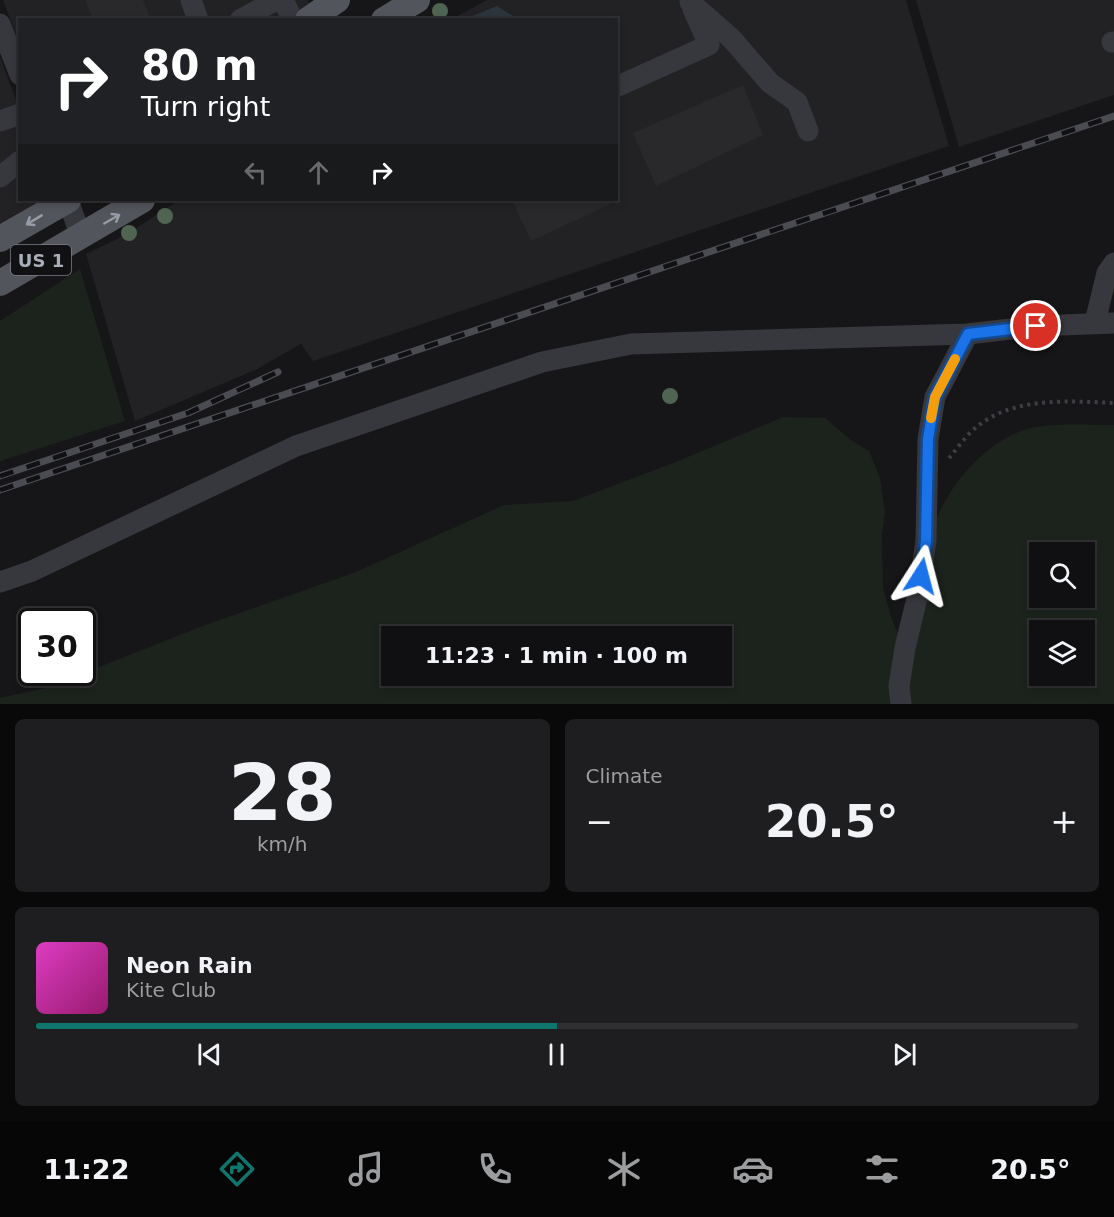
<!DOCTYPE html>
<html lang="en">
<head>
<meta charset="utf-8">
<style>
  :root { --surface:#101012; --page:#1e1e20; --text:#f1f3f6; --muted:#9c9d9f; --line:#303032; --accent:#0f766e }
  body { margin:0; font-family:"DejaVu Sans",sans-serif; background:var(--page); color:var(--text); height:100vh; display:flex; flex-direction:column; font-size:22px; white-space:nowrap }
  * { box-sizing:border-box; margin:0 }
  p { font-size:20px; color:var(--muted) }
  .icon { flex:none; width:33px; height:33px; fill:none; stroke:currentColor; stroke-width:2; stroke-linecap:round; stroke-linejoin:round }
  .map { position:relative; height:704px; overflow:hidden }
  .side { display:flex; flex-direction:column; gap:15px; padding:15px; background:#09090a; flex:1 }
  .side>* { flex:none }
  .guide { position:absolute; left:18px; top:18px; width:600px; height:183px; border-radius:0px; box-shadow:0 3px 9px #0003,0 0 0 2px var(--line); background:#202124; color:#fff; overflow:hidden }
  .controls { position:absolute; left:1029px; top:542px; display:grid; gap:12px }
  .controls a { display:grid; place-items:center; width:66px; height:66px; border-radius:0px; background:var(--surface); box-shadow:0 3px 9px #0003,0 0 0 2px var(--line); font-size:30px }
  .speed { position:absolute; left:18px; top:608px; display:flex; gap:12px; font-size:30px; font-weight:700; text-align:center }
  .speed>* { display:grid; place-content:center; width:78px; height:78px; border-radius:50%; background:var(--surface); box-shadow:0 3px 9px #0003,0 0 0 2px var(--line); line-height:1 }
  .speed .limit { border:3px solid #111; border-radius:9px; background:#fff; color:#111 }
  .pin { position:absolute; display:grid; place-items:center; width:51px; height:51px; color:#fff; margin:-26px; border:3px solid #fff; border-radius:50%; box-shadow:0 2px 6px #0007 }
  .me { position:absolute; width:66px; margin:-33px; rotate:9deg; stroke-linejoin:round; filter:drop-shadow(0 0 4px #0008) }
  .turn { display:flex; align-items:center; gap:21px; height:126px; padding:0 24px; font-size:27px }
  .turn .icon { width:78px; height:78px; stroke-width:2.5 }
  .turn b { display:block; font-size:42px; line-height:51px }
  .lanes { display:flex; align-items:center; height:57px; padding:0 24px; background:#0003; justify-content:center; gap:30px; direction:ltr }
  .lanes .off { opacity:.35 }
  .big { font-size:45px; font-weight:800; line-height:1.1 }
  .side .card { flex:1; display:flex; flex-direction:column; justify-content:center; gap:9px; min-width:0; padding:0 21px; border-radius:9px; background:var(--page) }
  .side .dial { align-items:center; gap:0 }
  .dial b { font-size:78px; line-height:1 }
  .song { display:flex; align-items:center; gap:18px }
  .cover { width:72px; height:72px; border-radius:9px; background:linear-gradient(135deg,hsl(310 70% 55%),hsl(320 70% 35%)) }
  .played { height:6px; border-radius:3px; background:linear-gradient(90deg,var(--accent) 50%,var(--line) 50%) }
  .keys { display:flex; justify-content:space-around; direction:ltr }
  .heat { display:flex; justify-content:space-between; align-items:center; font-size:33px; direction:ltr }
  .side .tiles { flex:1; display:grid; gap:15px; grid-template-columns:1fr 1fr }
  .card:last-child { grid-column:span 2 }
  .trip { position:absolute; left:381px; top:626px; width:351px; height:60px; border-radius:0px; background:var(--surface); box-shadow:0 3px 9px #0003,0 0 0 2px var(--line); font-weight:800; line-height:60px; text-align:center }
  .tab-bar { display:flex; height:96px; justify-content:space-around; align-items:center; background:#060607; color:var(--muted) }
  .tab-bar .icon { width:42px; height:42px }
  .tab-bar .active { color:var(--accent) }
  .tab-bar b { font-size:27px; color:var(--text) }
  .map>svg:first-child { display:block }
  .built { fill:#222225 }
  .green { fill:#1c231d; fill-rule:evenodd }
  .water { fill:#2c353c }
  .building { fill:#29292c }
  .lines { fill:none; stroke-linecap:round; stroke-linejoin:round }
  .path { stroke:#3d3f44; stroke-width:4; stroke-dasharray:3 4.5; stroke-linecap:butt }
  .minor { stroke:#37383d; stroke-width:21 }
  .major { stroke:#53555c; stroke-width:26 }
  .rail-casing { stroke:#4a4c52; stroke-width:7 }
  .rail { stroke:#111113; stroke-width:4.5; stroke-dasharray:14; stroke-linecap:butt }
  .tree { fill:#506452 }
  .oneway { stroke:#979ba6 }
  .route-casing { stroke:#114b97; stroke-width:15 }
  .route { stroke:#1a73e8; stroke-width:10 }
  .slow { stroke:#f59e0b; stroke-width:10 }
  .labels { text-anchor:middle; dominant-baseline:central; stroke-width:6; stroke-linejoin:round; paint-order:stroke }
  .shield { fill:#111113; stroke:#7b7e86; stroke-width:1.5 }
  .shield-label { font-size:18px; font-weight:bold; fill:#a8adb8 }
</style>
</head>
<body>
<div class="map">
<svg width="1114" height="704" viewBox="0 0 1114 704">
  <rect width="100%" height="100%" fill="#161618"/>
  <g class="built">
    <path d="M3,0H308L310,5L288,19L20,20L19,43Z"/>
    <path d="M487,0H906L949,146L313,361L301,344L257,369L135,421L86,254L129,233L179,200H616V20L452,19Z"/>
    <path d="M916,0H1114V95L959,147Z"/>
    <path d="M0,57L19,107L20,200H47L0,227Z"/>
  </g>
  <g class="green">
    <path d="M80,269L125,421L0,461V321Z"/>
    <path d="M783,417L825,418L852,441L869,451L880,478L885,512L882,535L883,588L891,617L904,648C919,575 926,497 991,448C1004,438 1019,430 1036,427C1061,423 1089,425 1114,425V704H0V698L49,687L200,627L356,572L504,505L573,501L676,462ZM1040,552H1084V597H1040ZM1040,630H1084V675H1040ZM392,636H722V675H392Z"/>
  </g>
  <path class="water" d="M497,6L513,16L515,19H465Z"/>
  <g class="building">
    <path d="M85,0H143L151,20H93Z"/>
    <path d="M743,85L763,135L656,186L633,133Z"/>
    <path d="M512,200H619L531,241Z"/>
  </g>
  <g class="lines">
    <path class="path" d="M949,458C957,449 964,438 973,430C1010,396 1068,401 1114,403"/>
    <g class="minor">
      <path d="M191,0L198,20"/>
      <path d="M283,0L293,20"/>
      <path d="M690,2L731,38L770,83L797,102L808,131"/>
      <path d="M240,20L276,0"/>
      <path d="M0,24L20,75"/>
      <path d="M1112,42H1114"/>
      <path d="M616,87L709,45L693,9"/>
      <path d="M0,121L20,114"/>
      <path d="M0,177L20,161"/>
      <path d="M68,200L81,237"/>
      <path d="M1095,322L1107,273L1114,263"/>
      <path d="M0,582L32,571L296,446L542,362L631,344L968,334L1036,326L1114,323"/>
      <path d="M901,704L899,686L905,648L918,594L926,541L928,439L935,397L968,334"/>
    </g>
    <g class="major">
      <path d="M308,20L337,0"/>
      <path d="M384,20L417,0"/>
      <path d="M0,239L68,200"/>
      <path d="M0,283L142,200"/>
    </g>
    <g class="rail-casing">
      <g id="rail">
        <path d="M0,476L188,413L278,372"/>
        <path d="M0,490L1114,116"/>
      </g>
    </g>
    <use href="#rail" class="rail"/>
  </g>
  <g class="tree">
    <circle cx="440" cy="11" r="8"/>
    <circle cx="165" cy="216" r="8"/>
    <circle cx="129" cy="233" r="8"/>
    <circle cx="670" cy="396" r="8"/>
  </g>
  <defs><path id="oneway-shaft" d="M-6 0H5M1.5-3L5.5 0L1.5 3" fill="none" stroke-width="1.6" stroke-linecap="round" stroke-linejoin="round" transform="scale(1.5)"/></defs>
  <g class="oneway">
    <use href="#oneway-shaft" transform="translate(112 219) rotate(-30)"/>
    <use href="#oneway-shaft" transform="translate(34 220) rotate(149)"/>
  </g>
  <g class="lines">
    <g class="route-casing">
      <path id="route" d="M921,576L926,541L928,439L935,397L968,334L1036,326"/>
    </g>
    <use href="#route" class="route"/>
    <path class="slow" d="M931,418L935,397L955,359"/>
  </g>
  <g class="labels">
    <rect class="shield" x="11" y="245" width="60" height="30" rx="4.5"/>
    <g class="shield-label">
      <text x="41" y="260">US 1</text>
    </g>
  </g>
</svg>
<div class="controls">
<a><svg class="icon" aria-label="search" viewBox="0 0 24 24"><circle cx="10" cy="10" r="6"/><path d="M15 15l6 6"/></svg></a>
<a><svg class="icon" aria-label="layers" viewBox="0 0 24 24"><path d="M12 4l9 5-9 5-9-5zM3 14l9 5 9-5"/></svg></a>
</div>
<div class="speed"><div class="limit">30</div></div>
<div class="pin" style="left:1036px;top:326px;background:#d93025"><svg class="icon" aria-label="arrive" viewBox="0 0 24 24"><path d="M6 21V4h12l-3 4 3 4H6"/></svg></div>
<svg class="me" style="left:921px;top:576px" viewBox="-20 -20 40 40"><path d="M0-17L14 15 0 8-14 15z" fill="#1a73e8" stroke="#fff" stroke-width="4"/></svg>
<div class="trip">11:23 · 1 min · 100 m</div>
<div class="guide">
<div class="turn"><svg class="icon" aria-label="right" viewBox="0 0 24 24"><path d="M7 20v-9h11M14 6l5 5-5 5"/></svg><div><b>80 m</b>Turn right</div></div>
<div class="lanes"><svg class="icon off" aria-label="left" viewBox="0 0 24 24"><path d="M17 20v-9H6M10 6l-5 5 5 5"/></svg><svg class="icon off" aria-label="ahead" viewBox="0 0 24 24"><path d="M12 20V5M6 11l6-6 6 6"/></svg><svg class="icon" aria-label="right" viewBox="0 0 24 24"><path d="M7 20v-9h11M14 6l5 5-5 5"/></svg></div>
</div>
</div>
<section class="side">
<div class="tiles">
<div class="card dial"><b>28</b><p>km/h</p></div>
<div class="card"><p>Climate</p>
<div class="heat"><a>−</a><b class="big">20.5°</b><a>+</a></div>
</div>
<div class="card">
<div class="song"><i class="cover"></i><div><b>Neon Rain</b><p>Kite Club</p></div></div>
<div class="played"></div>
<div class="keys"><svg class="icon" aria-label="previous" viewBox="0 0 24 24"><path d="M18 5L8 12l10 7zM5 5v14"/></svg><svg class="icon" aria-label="pause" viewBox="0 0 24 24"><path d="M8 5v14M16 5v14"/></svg><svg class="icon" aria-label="next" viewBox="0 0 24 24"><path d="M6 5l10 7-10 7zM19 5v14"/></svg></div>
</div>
</div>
</section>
<nav class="tab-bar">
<b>11:22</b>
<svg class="icon active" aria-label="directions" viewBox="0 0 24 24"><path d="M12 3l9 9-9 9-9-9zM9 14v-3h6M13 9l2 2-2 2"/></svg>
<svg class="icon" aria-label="music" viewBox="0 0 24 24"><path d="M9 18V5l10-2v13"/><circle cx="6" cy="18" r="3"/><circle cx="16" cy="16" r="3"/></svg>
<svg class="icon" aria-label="phone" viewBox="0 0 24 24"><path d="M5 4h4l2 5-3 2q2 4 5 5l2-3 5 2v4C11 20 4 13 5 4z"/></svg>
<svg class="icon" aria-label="climate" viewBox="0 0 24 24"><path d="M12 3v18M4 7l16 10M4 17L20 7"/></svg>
<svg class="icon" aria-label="car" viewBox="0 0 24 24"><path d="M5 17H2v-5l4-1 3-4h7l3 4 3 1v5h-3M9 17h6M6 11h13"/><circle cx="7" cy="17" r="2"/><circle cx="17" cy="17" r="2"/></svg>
<svg class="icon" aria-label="filters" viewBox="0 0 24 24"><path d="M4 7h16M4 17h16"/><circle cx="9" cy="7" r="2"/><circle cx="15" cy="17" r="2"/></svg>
<b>20.5°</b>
</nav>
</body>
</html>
